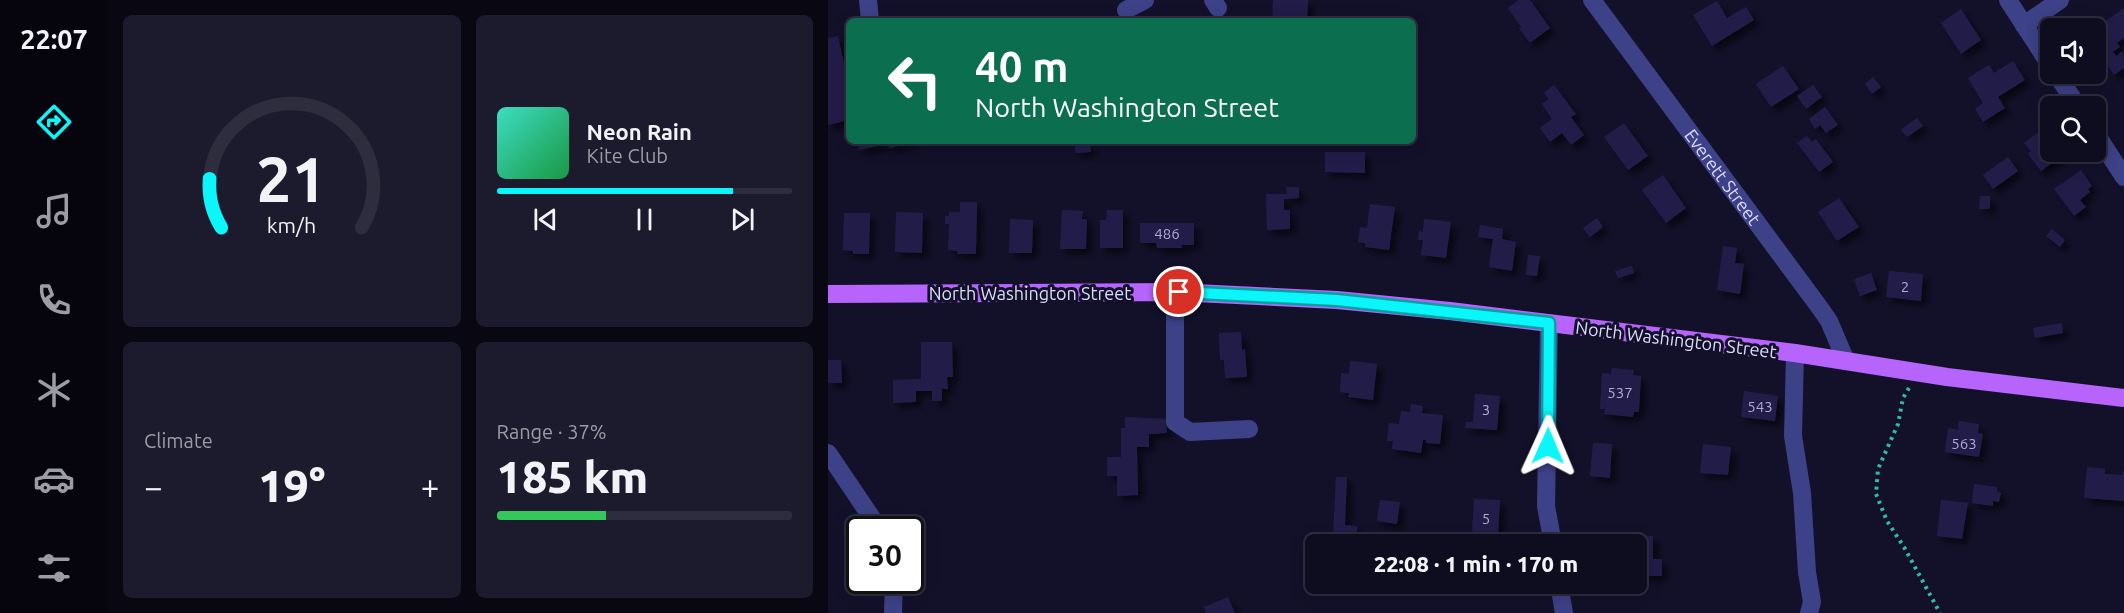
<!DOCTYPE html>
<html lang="en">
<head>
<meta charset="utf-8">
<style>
  :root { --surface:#0e0d20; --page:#1c1b2d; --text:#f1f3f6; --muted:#9b9ca5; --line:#2e2d3e; --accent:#0bf6fa }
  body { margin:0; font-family:Ubuntu,sans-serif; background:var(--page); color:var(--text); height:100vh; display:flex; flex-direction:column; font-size:22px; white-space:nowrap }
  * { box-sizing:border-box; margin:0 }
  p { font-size:20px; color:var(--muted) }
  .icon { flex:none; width:33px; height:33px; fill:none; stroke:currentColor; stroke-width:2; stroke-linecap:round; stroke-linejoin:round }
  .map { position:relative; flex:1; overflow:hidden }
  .drawer { display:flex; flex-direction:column; gap:15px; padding:15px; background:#080712; width:720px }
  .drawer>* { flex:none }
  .hud { position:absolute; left:18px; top:18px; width:570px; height:126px; border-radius:9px; box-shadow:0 3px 15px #0003,0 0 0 2px var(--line); background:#0b6e4f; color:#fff; overflow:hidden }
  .controls { position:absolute; left:1212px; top:18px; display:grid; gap:12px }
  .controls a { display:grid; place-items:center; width:66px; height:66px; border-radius:9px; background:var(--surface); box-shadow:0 3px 15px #0003,0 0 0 2px var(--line); font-size:30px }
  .speed { position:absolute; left:18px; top:516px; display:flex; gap:12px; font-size:30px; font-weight:700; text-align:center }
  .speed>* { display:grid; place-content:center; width:78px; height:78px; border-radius:50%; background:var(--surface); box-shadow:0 3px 15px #0003,0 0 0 2px var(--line); line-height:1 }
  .speed .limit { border:3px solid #111; border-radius:9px; background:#fff; color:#111 }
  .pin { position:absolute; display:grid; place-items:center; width:51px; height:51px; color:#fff; margin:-26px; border:3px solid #fff; border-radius:50%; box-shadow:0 2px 6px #0007 }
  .me { position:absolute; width:66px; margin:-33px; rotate:1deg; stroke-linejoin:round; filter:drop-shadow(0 0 4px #0008) }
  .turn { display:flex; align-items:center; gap:21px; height:126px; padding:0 30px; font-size:27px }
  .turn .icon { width:78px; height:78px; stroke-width:2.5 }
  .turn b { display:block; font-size:42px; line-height:51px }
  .big { font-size:45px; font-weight:800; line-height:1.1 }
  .drawer .tile { flex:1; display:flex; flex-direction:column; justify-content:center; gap:9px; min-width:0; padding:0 21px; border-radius:9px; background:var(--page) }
  .drawer .dial { align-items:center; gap:0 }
  .dial svg { height:156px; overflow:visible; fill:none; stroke:var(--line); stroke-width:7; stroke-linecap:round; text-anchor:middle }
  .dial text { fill:var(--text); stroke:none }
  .song { display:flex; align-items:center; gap:18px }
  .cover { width:72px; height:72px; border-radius:9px; background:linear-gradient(135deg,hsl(170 70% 55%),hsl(140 70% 35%)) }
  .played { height:6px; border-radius:3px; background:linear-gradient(90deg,var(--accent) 80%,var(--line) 80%) }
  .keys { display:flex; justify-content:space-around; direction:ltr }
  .heat { display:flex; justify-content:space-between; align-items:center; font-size:33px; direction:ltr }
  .charge { height:9px; border-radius:4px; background:linear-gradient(90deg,#34c759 37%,var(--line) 0) }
  .drawer .tiles { flex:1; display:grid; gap:15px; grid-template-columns:repeat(2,1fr) }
  .trip { position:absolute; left:477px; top:534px; width:342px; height:60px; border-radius:9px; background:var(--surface); box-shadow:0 3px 15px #0003,0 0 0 2px var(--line); font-weight:800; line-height:60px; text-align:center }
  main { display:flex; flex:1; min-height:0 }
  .tabs { display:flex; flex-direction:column; width:108px; justify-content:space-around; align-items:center; background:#06050d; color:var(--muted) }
  .tabs .icon { width:42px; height:42px }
  .tabs .current { color:var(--accent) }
  .tabs b { font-size:27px; color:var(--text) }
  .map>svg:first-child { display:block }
  .building { fill:#231e4a; filter:url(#shadow) }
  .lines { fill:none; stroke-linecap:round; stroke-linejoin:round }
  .path { stroke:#33b9a6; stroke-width:4; stroke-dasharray:3 4.5; stroke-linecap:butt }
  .minor { stroke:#3d4187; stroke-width:18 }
  .major { stroke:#b664fc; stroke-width:18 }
  .route-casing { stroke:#07a0a2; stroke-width:15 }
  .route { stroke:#0bf6fa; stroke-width:10 }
  .labels { text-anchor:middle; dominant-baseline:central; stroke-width:6; stroke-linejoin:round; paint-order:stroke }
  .number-label { font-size:15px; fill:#aeacd1 }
  .street-label { font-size:18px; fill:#dcdbfe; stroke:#13112a }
</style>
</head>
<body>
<main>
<nav class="tabs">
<b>22:07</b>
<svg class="icon current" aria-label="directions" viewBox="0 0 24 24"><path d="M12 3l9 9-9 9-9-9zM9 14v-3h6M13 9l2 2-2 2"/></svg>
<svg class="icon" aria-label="music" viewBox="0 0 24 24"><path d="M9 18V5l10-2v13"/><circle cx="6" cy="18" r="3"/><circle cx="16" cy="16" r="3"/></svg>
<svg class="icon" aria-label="phone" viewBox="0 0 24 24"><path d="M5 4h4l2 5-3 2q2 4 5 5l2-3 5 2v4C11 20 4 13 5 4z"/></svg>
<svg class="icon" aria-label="climate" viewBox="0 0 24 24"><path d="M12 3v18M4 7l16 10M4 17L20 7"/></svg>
<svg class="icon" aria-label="car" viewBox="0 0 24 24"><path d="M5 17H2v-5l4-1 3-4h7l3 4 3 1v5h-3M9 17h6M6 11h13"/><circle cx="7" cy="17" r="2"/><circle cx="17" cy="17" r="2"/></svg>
<svg class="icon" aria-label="filters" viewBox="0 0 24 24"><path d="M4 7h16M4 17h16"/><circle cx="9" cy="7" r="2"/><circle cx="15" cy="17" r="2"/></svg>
</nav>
<section class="drawer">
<div class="tiles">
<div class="tile dial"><svg viewBox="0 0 100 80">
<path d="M14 69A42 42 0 1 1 86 69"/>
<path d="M14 69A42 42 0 0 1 8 44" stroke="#0bf6fa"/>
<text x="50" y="56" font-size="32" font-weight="700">21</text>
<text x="50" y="72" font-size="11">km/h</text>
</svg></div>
<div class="tile">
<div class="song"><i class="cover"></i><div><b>Neon Rain</b><p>Kite Club</p></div></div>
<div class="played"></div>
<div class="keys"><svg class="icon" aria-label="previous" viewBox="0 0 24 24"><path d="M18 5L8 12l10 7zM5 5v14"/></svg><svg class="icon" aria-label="pause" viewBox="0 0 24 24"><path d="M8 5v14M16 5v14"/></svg><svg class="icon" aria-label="next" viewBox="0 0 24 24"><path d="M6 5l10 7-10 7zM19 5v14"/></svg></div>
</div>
<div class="tile"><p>Climate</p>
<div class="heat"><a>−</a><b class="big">19°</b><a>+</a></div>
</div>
<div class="tile"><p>Range · 37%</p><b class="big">185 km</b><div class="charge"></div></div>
</div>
</section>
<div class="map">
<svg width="1296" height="613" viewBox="0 0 1296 613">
  <defs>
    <filter id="shadow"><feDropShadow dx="5.5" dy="5.5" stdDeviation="3" flood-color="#0009"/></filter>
  </defs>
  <rect width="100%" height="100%" fill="#13112a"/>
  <g class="building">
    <path d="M445,0H480L479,21H444Z"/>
    <path d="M691,0H702L722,28L702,43L691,28L693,27L680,8Z"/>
    <path d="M889,1L899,18L918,7L926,20L884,46L865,15Z"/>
    <path d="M1296,8V38L1289,43L1292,47L1285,52L1288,56L1295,51L1296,68L1286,75L1268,49V28Z"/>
    <path d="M1133,9L1153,40L1133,54L1113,23Z"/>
    <path d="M10,36L16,63L19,62L21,72V120L0,125V38Z"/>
    <path d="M1185,61L1197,80L1170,97L1177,108L1155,122L1147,109L1155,103L1140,78L1161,65L1166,73Z"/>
    <path d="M955,66L971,89L943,107L928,84Z"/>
    <path d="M1045,77L1053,87L1044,94L1037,84Z"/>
    <path d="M726,85L748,114L743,117L756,135L743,145L734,133L722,142L712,128L724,119L714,104L721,99L716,93Z"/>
    <path d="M985,85L994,97L978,109L969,96Z"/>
    <path d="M997,107L1010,125L998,133L992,125L987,129L981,119Z"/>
    <path d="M1089,118L1095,126L1079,137L1073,130Z"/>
    <path d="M796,123L820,156L800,170L776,137Z"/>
    <path d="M1212,131L1218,139L1221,137L1222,139V152H1232L1235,155L1213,171L1200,154L1203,151L1196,143Z"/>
    <path d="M979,136L984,142L988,139L1005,162L991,172L969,143Z"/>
    <path d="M30,141H88V142L61,148L60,144L31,150Z"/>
    <path d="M262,143L263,152L247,153V144Z"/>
    <path d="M497,152H537V173L497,172Z"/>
    <path d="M1180,157L1190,171L1165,189L1155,175Z"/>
    <path d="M1253,170L1264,186L1260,189L1262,192L1252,200L1258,207L1246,216L1226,189Z"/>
    <path d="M835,175L858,208L838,223L814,190Z"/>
    <path d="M458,187H471V198L456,199V210H462V229L439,230L438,194H459Z"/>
    <path d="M1152,196H1162V209H1151Z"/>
    <path d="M1011,198L1031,227L1009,241L990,212Z"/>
    <path d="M132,202H149L148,254H129L130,251L120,250L121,224H117V216H121V212H132Z"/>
    <path d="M542,204L567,207L561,250L537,247V243L530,242L532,227L539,228Z"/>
    <path d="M234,210L255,211L254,219H259L258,249H232Z"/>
    <path d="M279,210H295V248H272V220H278Z"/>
    <path d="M68,212L95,213L94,253L67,252Z"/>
    <path d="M16,213H42L41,254H25V251L15,250Z"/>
    <path d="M769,218L775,227L762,237L755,228Z"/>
    <path d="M182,219L205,220L204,253H181Z"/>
    <path d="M596,219L623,222L618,258L593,255L595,240H590L591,231L595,232Z"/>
    <path d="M312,223H366V245H354V248H329L328,243H312Z"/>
    <path d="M652,225L675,229L674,239L688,242L684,271L661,267L665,239L650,237Z"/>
    <path d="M1224,229L1237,240L1232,247L1218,236Z"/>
    <path d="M895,246L909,248L907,263L916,264L912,294L889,290Z"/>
    <path d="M700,255L712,256L709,276L698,275Z"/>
    <path d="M804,266L806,273L790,278L787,271Z"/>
    <path d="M1061,271L1095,274L1093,301L1058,297Z"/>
    <path d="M1043,273L1049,290L1032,296L1026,279Z"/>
    <path d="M1234,323L1235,333L1207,338L1205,328Z"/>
    <path d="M413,332L414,350L417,349L419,377L397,378L396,360H392L391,333Z"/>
    <path d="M93,342H124L125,377H119L120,389H114V401H104V391H88V402L65,403V380L93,379Z"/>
    <path d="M0,360H13L14,383H0Z"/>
    <path d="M522,361L549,364L545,400L520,397L521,393L512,392L513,373L521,374Z"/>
    <path d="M784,368L806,370L805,375L813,376L811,412H806L805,417L776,414L777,409H772L774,373L783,374Z"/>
    <path d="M916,391L950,396L947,421L913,417Z"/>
    <path d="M647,394L672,396L669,430L637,428L638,422H645Z"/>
    <path d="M583,404L595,406L594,413L615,415L612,444L598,443V440H595L593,453L564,449L565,441H559L561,423L571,424L573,411L582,412Z"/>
    <path d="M297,417L338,419L339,433L321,434V447H309L310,495L289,496V476H279V457H293V428H297Z"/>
    <path d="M1131,421L1151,424L1150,433L1155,434L1151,457L1117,452L1120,428L1130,430Z"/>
    <path d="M765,443L784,444L782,478L762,476Z"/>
    <path d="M875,444L903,447L900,475L872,473Z"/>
    <path d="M1259,467L1277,469V474L1294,475L1296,470V501L1256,498Z"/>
    <path d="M508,477H519L517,525L529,526V538L505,537Z"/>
    <path d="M1146,484L1169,487V492L1173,493L1171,502L1165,501V506L1144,503Z"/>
    <path d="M646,499L672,500L670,536L644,535Z"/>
    <path d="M552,500L572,502L569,524L549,521Z"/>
    <path d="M1113,500L1140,503L1134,539L1109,536Z"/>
    <path d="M799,536H825V559H834V576H808V544H799Z"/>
    <path d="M400,597L407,613H378L376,607Z"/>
  </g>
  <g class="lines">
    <path class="path" d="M1081,388L1075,398L1070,424L1050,469L1048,494L1059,521L1076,547L1112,613"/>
    <g class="minor">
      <path d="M40,0L42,21"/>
      <path d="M385,0L390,8"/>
      <path id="s1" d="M764,0L992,308L1001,321L1018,361"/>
      <path d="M1180,0L1222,65"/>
      <path d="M298,10L317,0"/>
      <path d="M1196,25L1232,0"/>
      <path d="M1228,74L1250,106"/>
      <path d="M1268,134L1296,177"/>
      <path d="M347,292V422L362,432L421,429"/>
      <path d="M721,323L718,506L725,544"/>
      <path d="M967,353L965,436L974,493L979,572L984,602L981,613"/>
      <path d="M0,453L52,530"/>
      <path d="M731,584L736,613"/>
      <path d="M65,613L66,580"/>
    </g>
    <path class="major" d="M0,294L347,292L509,300L622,311L967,353L1119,377L1296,398"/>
  </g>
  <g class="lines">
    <g class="route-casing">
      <path id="route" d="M351,292L509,300L721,323L720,446"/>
    </g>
    <use href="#route" class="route"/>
  </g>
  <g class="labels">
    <g class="number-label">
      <text x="339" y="233">486</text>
      <text x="1077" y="286">2</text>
      <text x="792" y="392">537</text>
      <text x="932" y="406">543</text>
      <text x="658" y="409">3</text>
      <text x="1136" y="443">563</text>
      <text x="658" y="518">5</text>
    </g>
    <g class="street-label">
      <text stroke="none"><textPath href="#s1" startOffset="220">Everett Street</textPath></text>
      <text x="202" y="293">North Washington Street</text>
      <text transform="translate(848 339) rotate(7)">North Washington Street</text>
    </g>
  </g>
</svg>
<div class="controls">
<a><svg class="icon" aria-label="sound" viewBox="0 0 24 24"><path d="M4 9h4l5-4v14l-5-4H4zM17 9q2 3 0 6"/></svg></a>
<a><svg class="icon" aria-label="search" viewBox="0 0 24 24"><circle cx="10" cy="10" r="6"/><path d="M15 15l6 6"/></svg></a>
</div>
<div class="speed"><div class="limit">30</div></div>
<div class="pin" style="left:351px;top:292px;background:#d93025"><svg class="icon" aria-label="arrive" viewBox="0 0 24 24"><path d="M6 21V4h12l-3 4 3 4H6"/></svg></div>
<svg class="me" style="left:720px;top:446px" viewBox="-20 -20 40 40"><path d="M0-17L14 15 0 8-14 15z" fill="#0bf6fa" stroke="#fff" stroke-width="4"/></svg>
<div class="trip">22:08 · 1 min · 170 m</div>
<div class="hud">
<div class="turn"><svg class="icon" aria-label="left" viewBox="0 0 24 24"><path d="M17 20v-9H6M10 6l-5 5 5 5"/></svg><div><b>40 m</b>North Washington Street</div></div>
</div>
</div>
</main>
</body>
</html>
